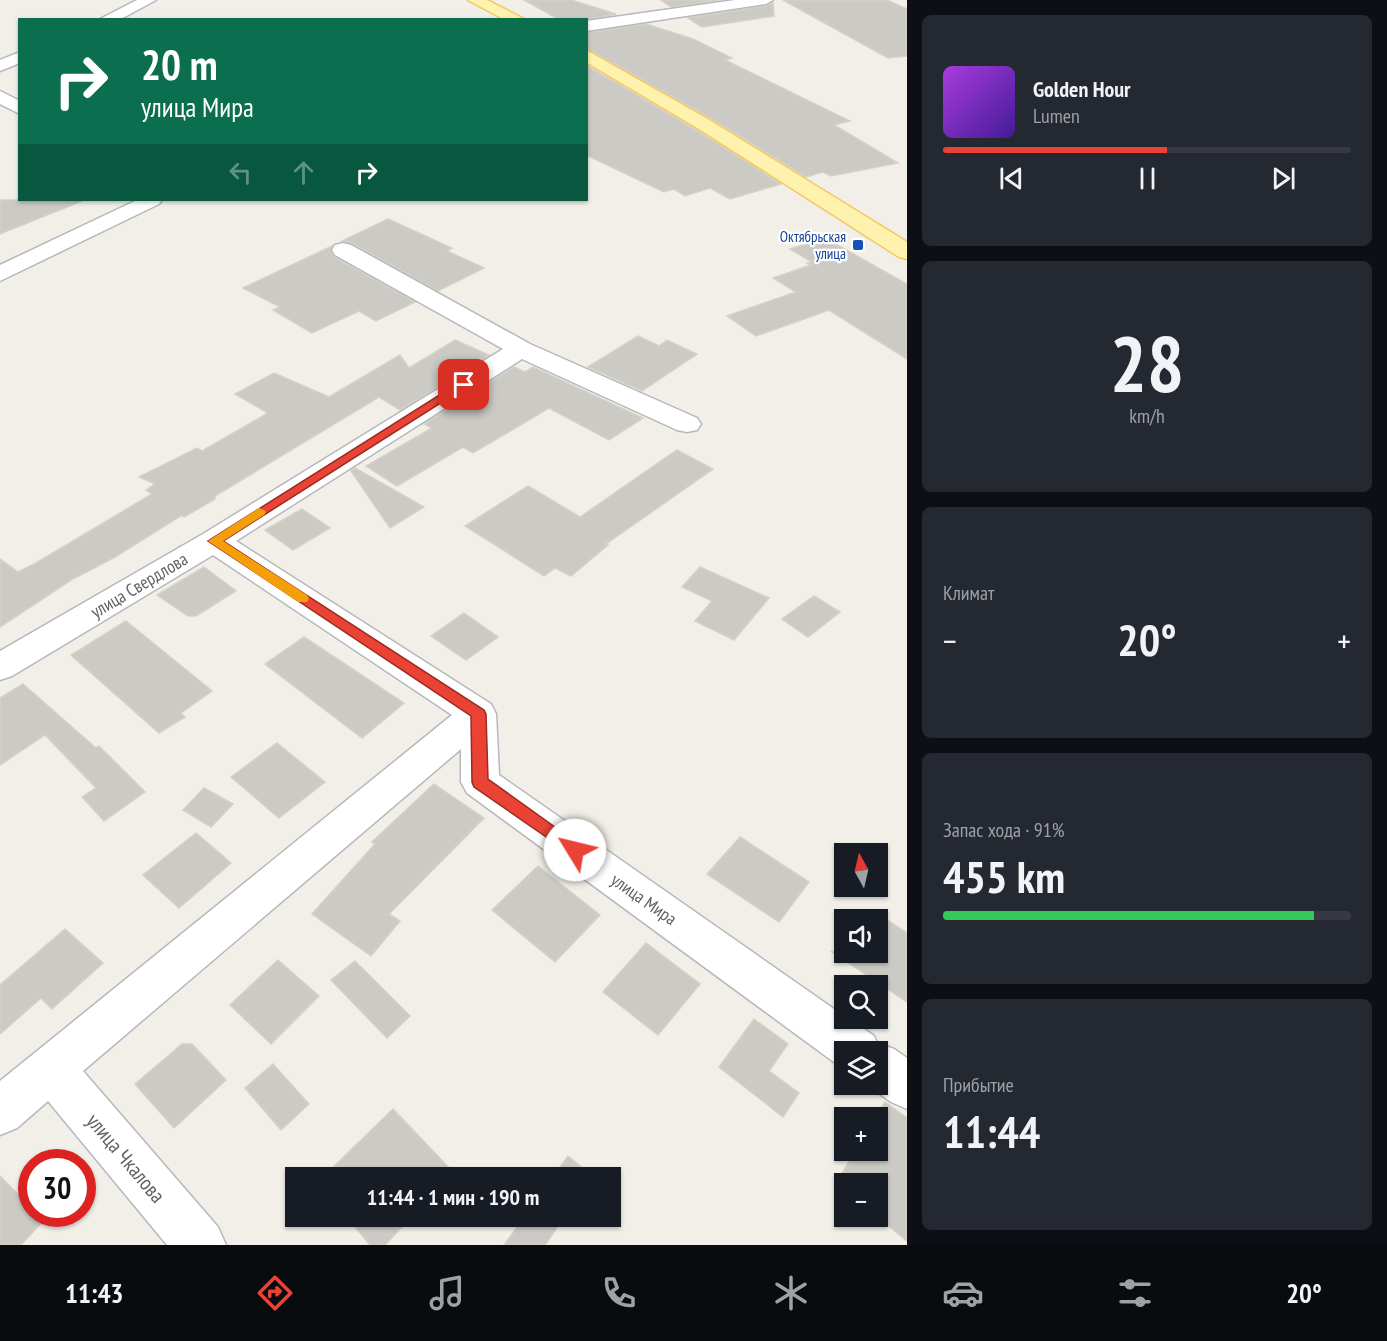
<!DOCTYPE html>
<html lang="ru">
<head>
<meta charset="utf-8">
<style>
  :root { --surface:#171b24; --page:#242831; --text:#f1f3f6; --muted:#9ea1a6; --line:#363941; --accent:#ea4335 }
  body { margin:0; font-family:"PT Sans Narrow",sans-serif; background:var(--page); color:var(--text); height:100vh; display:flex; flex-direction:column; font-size:22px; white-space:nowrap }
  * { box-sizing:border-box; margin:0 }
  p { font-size:20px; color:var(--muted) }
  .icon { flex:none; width:33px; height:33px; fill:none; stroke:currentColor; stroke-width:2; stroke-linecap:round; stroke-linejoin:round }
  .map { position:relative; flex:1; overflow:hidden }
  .side { display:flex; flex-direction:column; gap:15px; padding:15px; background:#0d0f14; width:480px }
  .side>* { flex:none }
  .banner { position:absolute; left:18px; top:18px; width:570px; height:183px; border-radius:0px; box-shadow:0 2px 4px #0004; background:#0b6e4f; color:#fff; overflow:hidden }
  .needle { width:39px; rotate:352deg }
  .tools { position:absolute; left:834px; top:843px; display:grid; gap:12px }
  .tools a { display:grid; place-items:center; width:54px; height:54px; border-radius:0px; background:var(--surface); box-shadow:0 2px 4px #0004; font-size:30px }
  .speed { position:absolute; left:18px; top:1149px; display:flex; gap:12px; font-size:30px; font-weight:700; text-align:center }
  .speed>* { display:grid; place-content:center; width:78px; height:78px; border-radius:50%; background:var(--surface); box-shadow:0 2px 4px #0004; line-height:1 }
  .speed .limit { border:9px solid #d22; background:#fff; color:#111 }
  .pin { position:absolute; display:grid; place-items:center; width:51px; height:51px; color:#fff; margin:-26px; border-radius:12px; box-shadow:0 3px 9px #0006 }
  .me { position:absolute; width:66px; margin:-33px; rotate:306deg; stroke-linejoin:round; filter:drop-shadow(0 0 4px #0008) }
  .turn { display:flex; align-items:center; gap:21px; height:126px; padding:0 24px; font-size:27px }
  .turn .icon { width:78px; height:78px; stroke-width:2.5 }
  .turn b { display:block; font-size:42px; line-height:51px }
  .lanes { display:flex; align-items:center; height:57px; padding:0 24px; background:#0003; justify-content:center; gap:30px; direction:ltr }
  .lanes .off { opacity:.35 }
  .big { font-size:45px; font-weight:600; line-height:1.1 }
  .side .widget { flex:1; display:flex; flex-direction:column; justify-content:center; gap:9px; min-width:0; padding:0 21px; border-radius:9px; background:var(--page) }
  .side .dial { align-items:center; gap:0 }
  .dial b { font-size:78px; line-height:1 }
  .song { display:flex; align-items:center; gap:18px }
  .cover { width:72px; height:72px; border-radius:9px; background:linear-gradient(135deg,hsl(280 70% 55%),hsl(260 70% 35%)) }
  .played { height:6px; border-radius:3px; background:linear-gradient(90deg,var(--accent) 55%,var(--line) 55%) }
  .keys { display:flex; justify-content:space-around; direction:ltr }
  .heat { display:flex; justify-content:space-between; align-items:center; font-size:33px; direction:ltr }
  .charge { height:9px; border-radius:4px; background:linear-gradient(90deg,#34c759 91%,var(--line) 0) }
  .trip { position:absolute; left:285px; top:1167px; width:336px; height:60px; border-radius:0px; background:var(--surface); box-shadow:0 2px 4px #0004; font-weight:600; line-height:60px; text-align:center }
  .tabs { display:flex; height:96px; justify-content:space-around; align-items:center; background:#090b0e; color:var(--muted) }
  .tabs .icon { width:42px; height:42px }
  .tabs .selected { color:var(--accent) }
  .tabs b { font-size:27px; color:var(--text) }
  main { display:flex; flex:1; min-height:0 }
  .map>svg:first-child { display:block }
  .building { fill:#cccac5; stroke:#d6d1c6; stroke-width:1.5 }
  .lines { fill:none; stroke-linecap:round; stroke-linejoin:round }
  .minor-casing { stroke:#b5b8bc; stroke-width:3 }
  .major-casing { stroke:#f2c960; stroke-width:3 }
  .minor { fill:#fff; fill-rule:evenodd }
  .major { fill:#fff2af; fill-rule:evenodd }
  .route { fill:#ea4335; stroke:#982c22; stroke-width:1.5 }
  .slow { fill:#f59e0b }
  .transit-dot { fill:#1a4fb4; stroke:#fff; stroke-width:2 }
  .labels { text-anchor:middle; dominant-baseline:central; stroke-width:4.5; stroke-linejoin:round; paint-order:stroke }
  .far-transit-label { font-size:15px; fill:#164399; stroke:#fff; text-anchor:end }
  .street-label { font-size:18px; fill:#5f6368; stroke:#fff }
  .near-street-label { font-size:21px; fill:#5f6368; stroke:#fff }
</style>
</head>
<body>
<main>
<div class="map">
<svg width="907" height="1245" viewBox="0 0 907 1245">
  <rect width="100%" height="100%" fill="#f1efe8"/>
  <g class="building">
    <path d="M524,0H571L616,14L584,20H560Z"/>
    <path d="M661,0H719L671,7Z"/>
    <path d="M783,0H887L907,9V56L888,58Z"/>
    <path d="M773,3L774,16L702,27L688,18L766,6Z"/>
    <path d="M646,24L693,39L732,58L725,60L850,121L834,125L898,163L831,176L823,172L806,177L712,119L586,48V33Z"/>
    <path d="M586,65L698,131L781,184L730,199L710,188L685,196L674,189L664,192L586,155Z"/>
    <path d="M0,200H82V201L0,234Z"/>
    <path d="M388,219L452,248L447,251L484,268L438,291L352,243L342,241Z"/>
    <path d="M825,238L907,284V359L829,310L756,336L727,316L796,292L773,278L811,265L807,263L812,262L790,249Z"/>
    <path d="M332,246L330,251L334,257L415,302L376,321L359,311L312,333L273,310L280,307L243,288Z"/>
    <path d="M638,336L659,346L667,340L697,354L642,391L588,367Z"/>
    <path d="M455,340L489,355L400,410L379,397L215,496V499L184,517L182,515L115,557L71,580L0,627V559L18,572L36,563L152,494L146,490L155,484L139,477L197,448L202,451L268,413L235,394L274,373L329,397L400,355L409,368Z"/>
    <path d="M514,367L525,372L533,367L643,418L609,440L549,408L473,453L463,447L397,486L366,466L432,428L424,424Z"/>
    <path d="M677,450L713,469L606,544L608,545L571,576L555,568L544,576L465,526L528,486L580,517Z"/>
    <path d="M355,468L424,507L390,528L351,471Z"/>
    <path d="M302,509L330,528L293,550L265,530Z"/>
    <path d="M204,567L236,591L196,616H188L157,595Z"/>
    <path d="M700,567L769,598L734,640L695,621L712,601L682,587Z"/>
    <path d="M814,596L840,612L808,637L782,619Z"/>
    <path d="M464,613L498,637L466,660L431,636Z"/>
    <path d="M126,621L212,691L181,713L185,717L159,733L71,655Z"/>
    <path d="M304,637L404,703L362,738L265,664Z"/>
    <path d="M23,684L96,748L99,746L145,792L104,821L82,797L96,788L45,735L0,765V698Z"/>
    <path d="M277,743L325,782L279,818L231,777Z"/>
    <path d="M434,784L484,818L389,914L400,921L371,956L312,914L375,844L372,842Z"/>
    <path d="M204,788L233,804L211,827L183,810Z"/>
    <path d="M196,833L231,863L179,908L143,875Z"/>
    <path d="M740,837L809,882L779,922L707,874Z"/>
    <path d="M538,866L600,915L555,962L492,910Z"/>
    <path d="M878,914L907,933V1002L832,952H878Z"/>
    <path d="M65,929L103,963L52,1009L41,998L0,1034V985Z"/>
    <path d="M646,943L700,984L658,1035L603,992Z"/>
    <path d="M278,960L319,996L271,1044L230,1005Z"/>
    <path d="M355,961L410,1016L387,1038L331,980Z"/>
    <path d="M754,1019L788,1044L769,1071L799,1093L783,1117L719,1067Z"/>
    <path d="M182,1044H192L226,1080L174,1128L135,1084Z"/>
    <path d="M273,1064L309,1104L281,1130L245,1088Z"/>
    <path d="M885,1102L907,1118V1241L876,1216H878V1184H844V1192L835,1185L856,1150H878V1118H875Z"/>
    <path d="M393,1109L454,1173L449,1178H322Z"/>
    <path d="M568,1156L592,1176L591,1178H552Z"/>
    <path d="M0,1176L32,1208V1214H37L44,1220L21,1245H0Z"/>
    <path d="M346,1216H412L385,1245H370Z"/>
    <path d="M525,1216H565L545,1245H504Z"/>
  </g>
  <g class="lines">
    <g class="minor-casing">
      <g id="minor">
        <path d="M137,0H156L119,20H98Z"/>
        <path d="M735,0H773L766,4L586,31V21Z"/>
        <path d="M20,52V63L0,71V60Z"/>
        <path d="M0,91L20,101V114L0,104Z"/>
        <path d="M137,200H162L159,204L0,281V265Z"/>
        <path d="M343,243L351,245L530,344L697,418L701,424L697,430L687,432L677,430L522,359L236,541L491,704L496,714L499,775L844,1016V1018H849L874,1036L877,1043L894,1049L907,1058V1109L891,1102L866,1084H878V1052H844V1069L842,1068L467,793L461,782V749L83,1071L218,1227L226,1245H167L48,1101L17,1128L0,1135V1081L452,715L213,555L12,676L0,680V651L203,534L503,349L335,255L332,250L335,245Z"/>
      </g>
    </g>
    <g class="major-casing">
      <g id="major">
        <path d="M468,0H487L526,20H505Z"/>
        <path d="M586,50L711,121L907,242V259L899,257L699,129L586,62Z"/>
      </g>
    </g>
    <use href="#minor" class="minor"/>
    <use href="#major" class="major"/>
  </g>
  <path class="route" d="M460,382H467L469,385L223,541L484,710L486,714L488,779L580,845L583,850L580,855L575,857L474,787L472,782L471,716L208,541Z"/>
  <path class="slow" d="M259,508L264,510L266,512L264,515L223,541L307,595L309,598L307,602H298L208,541Z"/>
  <rect class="transit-dot" x="852" y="239" width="12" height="12" rx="3"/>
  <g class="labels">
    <g class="far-transit-label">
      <text x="846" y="236">Октябрьская<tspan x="846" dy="17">улица</tspan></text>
    </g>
    <g class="street-label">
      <text transform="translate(139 585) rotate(-31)">улица Свердлова</text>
      <text transform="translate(644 899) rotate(35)">улица Мира</text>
    </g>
    <g class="near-street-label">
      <text transform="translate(126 1158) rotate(50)">улица Чкалова</text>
    </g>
  </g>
</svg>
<div class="tools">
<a><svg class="needle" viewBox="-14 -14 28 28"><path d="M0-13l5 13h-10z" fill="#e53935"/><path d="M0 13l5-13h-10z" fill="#9ea1a6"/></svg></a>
<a><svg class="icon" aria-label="sound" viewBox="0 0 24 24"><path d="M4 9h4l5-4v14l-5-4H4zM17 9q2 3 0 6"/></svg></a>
<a><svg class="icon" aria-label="search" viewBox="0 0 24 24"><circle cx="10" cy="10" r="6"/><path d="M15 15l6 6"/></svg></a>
<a><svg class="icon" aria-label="layers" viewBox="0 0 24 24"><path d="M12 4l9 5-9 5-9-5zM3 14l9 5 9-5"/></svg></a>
<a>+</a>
<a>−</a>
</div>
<div class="speed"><div class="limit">30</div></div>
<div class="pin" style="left:464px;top:385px;background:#d93025"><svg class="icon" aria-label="arrive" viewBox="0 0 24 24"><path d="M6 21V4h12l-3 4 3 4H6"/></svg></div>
<svg class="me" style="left:575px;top:850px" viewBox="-20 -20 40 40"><circle r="19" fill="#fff"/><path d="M0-13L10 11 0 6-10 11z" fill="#ea4335"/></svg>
<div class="trip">11:44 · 1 мин · 190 m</div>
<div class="banner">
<div class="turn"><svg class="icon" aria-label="right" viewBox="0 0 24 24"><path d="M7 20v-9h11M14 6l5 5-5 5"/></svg><div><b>20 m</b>улица Мира</div></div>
<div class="lanes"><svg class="icon off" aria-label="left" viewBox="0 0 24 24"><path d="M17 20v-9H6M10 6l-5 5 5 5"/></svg><svg class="icon off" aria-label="ahead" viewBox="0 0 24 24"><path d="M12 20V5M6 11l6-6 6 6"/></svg><svg class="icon" aria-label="right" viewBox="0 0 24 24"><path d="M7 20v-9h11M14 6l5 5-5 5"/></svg></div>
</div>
</div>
<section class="side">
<div class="widget">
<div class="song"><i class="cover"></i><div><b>Golden Hour</b><p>Lumen</p></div></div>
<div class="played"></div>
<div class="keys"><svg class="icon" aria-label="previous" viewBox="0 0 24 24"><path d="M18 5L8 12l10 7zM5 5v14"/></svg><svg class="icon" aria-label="pause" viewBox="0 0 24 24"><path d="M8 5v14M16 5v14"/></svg><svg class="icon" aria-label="next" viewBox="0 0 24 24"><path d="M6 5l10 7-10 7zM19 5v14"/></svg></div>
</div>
<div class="widget dial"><b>28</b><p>km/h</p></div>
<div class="widget"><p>Климат</p>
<div class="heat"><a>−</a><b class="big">20°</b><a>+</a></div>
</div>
<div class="widget"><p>Запас хода · 91%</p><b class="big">455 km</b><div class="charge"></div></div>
<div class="widget"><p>Прибытие</p><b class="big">11:44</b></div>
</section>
</main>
<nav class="tabs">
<b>11:43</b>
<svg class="icon selected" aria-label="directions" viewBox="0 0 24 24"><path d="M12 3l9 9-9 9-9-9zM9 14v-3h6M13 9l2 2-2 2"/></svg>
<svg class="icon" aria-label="music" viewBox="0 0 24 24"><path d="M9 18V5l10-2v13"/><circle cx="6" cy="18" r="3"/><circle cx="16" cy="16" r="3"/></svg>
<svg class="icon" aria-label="phone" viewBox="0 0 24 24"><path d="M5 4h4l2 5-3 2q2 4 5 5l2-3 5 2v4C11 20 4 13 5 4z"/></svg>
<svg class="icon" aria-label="climate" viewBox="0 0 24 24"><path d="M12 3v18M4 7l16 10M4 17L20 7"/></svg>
<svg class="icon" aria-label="car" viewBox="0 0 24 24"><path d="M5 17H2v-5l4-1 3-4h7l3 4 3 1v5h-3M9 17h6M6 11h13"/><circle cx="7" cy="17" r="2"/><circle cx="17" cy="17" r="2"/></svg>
<svg class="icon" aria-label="filters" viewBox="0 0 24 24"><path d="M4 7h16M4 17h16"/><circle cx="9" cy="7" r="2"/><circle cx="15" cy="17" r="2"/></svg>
<b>20°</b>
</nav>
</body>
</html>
